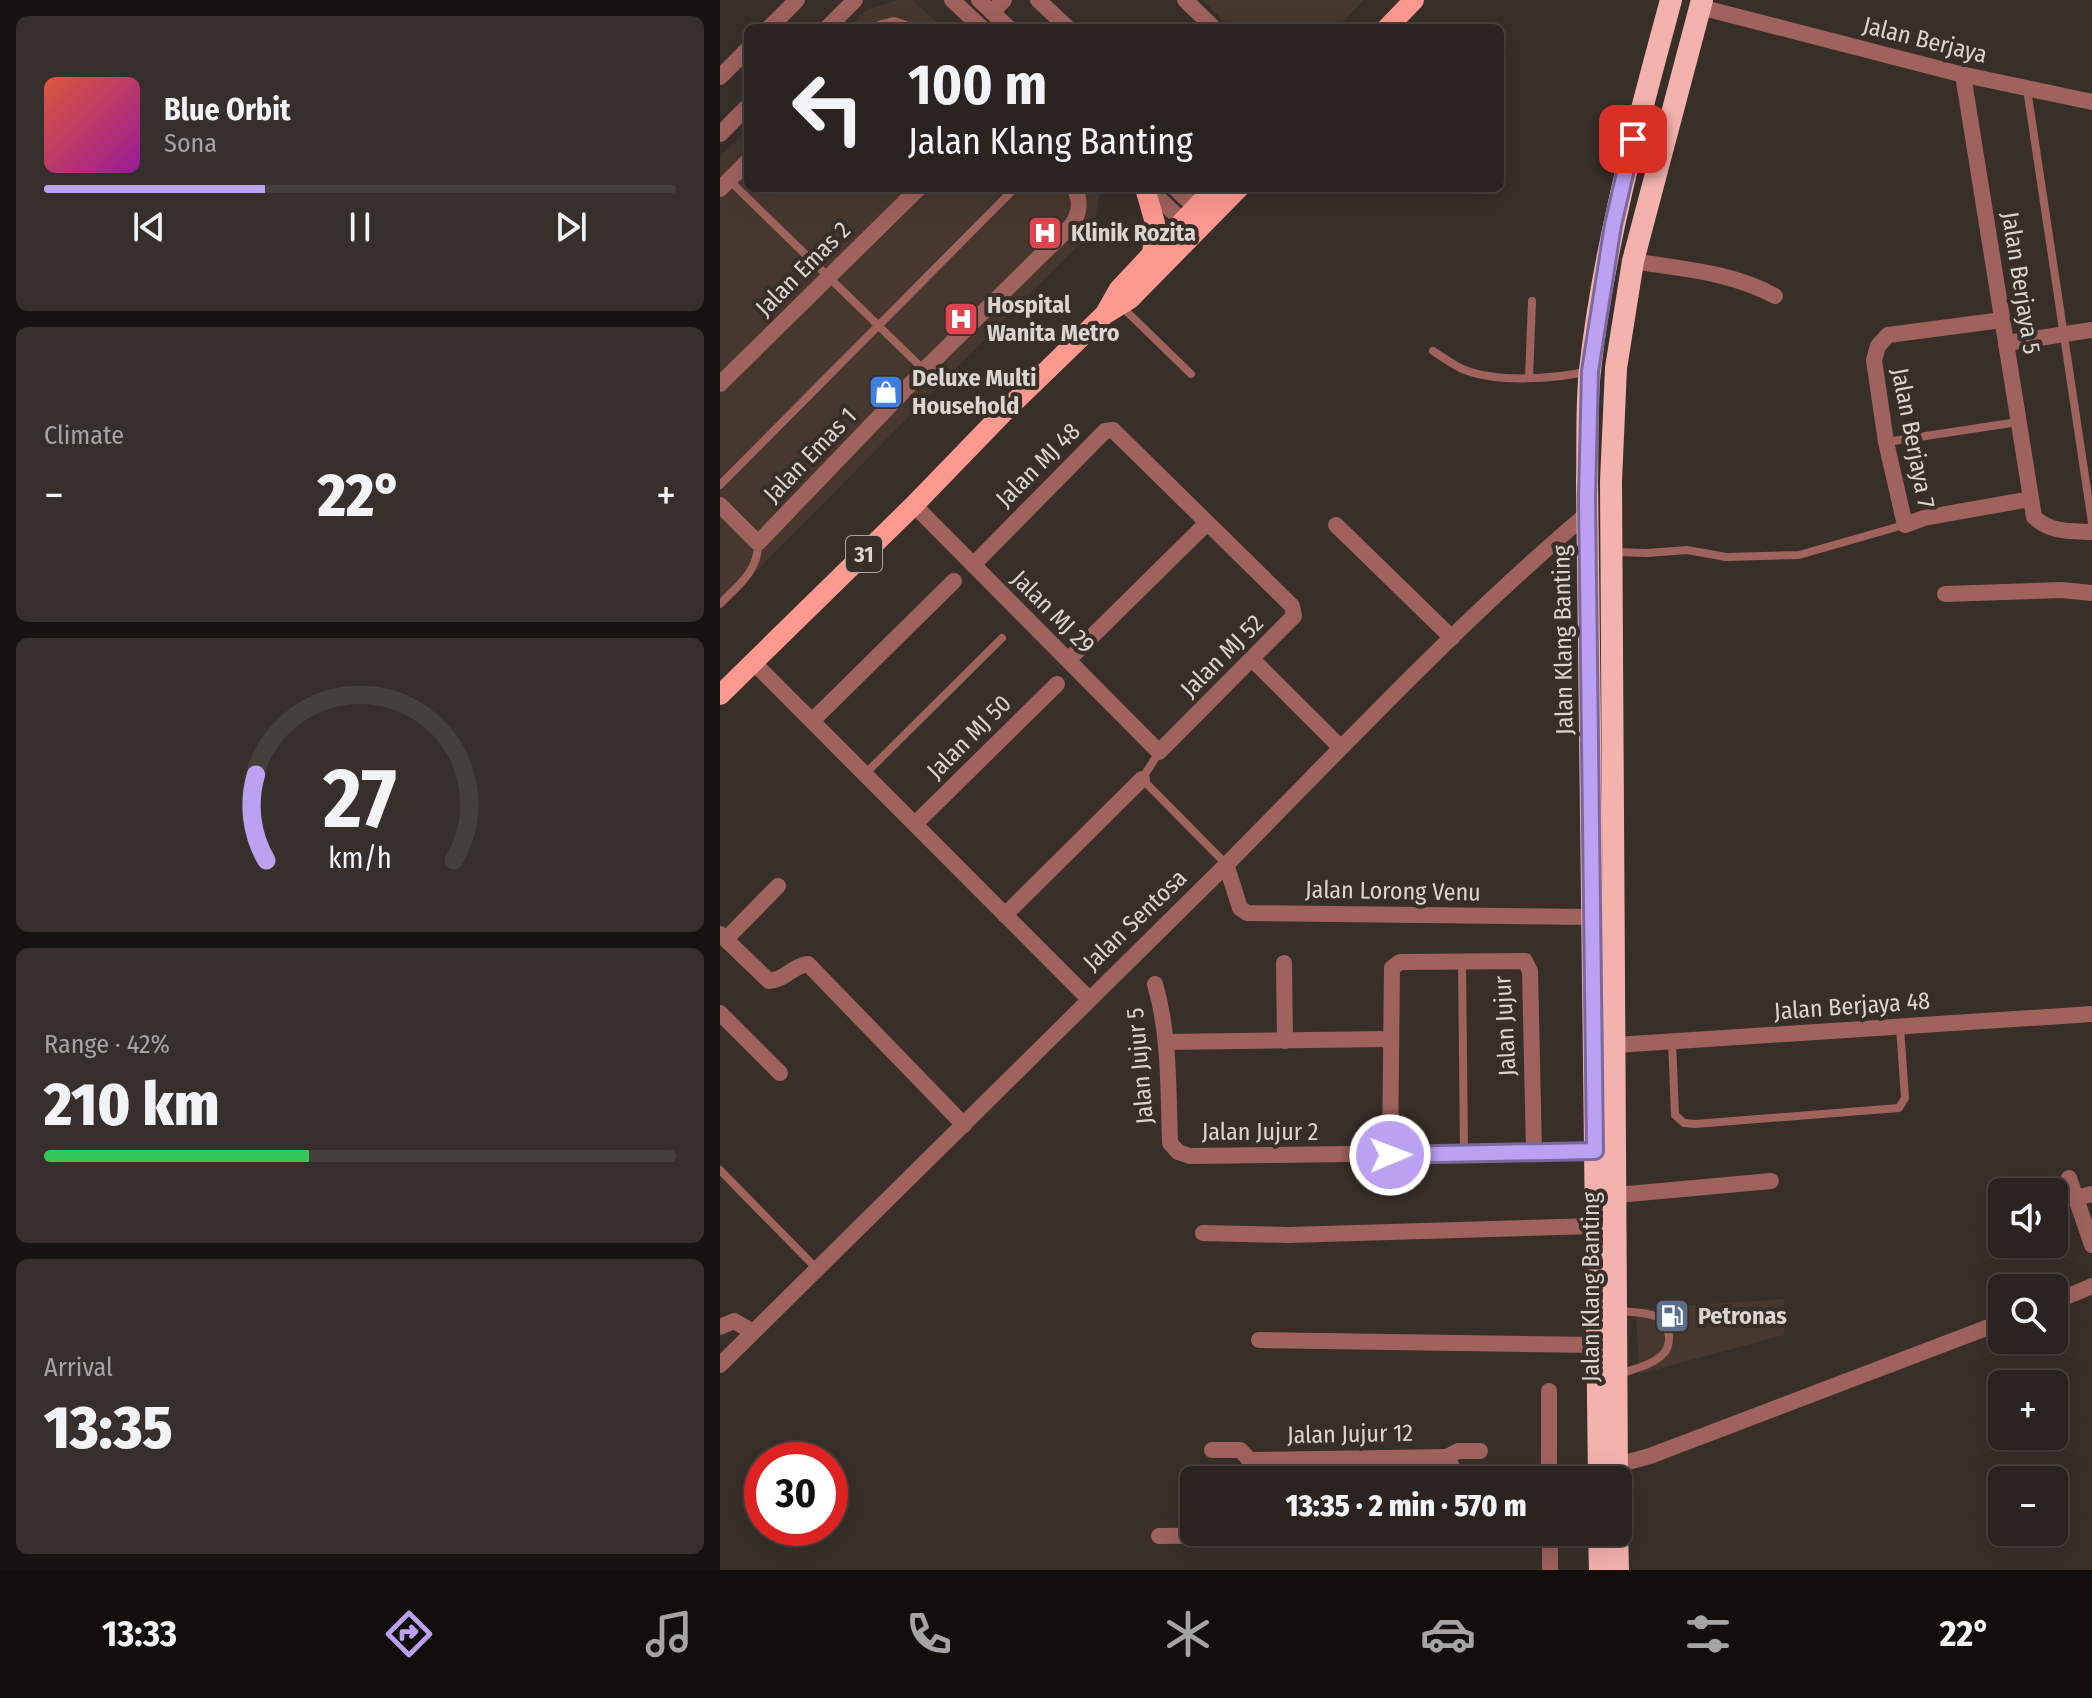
<!DOCTYPE html>
<html lang="en">
<head>
<meta charset="utf-8">
<style>
  :root { --surface:#2a231f; --page:#362f2c; --text:#f1f3f6; --muted:#a5a4a4; --line:#46403d; --accent:#bca0f2 }
  body { margin:0; font-family:"Fira Sans Condensed",sans-serif; background:var(--page); color:var(--text); height:100vh; display:flex; flex-direction:column; font-size:30px; white-space:nowrap }
  * { box-sizing:border-box; margin:0 }
  p { font-size:26px; color:var(--muted) }
  .icon { flex:none; width:44px; height:44px; fill:none; stroke:currentColor; stroke-width:2; stroke-linecap:round; stroke-linejoin:round }
  .map { position:relative; flex:1; overflow:hidden }
  .details { display:flex; flex-direction:column; gap:16px; padding:16px; background:#171311; width:720px }
  .details>* { flex:none }
  .banner { position:absolute; left:24px; top:24px; width:760px; height:168px; border-radius:12px; box-shadow:0 8px 32px #0002,0 0 0 2px var(--line); background:#2a231f; color:var(--text); overflow:hidden }
  .tools { position:absolute; left:1268px; top:1178px; display:grid; gap:16px }
  .tools a { display:grid; place-items:center; width:80px; height:80px; border-radius:12px; background:var(--surface); box-shadow:0 8px 32px #0002,0 0 0 2px var(--line); font-size:40px }
  .speed { position:absolute; left:24px; top:1442px; display:flex; gap:16px; font-size:40px; font-weight:700; text-align:center }
  .speed>* { display:grid; place-content:center; width:104px; height:104px; border-radius:50%; background:var(--surface); box-shadow:0 8px 32px #0002,0 0 0 2px var(--line); line-height:1 }
  .speed .limit { border:12px solid #d22; background:#fff; color:#111 }
  .pin { position:absolute; display:grid; place-items:center; width:68px; height:68px; color:#fff; margin:-34px; border-radius:16px; box-shadow:0 4px 12px #0006 }
  .me { position:absolute; width:88px; margin:-44px; rotate:89deg; stroke-linejoin:round; filter:drop-shadow(0 0 6px #0008) }
  .turn { display:flex; align-items:center; gap:28px; height:168px; padding:0 32px; font-size:36px }
  .turn .icon { width:104px; height:104px; stroke-width:2.5 }
  .turn b { display:block; font-size:56px; line-height:68px }
  .big { font-size:60px; font-weight:800; line-height:1.1 }
  .details .widget { flex:1; display:flex; flex-direction:column; justify-content:center; gap:12px; min-width:0; padding:0 28px; border-radius:12px; background:var(--page) }
  .details .dial { align-items:center; gap:0 }
  .dial svg { height:208px; overflow:visible; fill:none; stroke:var(--line); stroke-width:7; stroke-linecap:round; text-anchor:middle }
  .dial text { fill:var(--text); stroke:none }
  .song { display:flex; align-items:center; gap:24px }
  .cover { width:96px; height:96px; border-radius:12px; background:linear-gradient(135deg,hsl(10 70% 55%),hsl(300 70% 35%)) }
  .played { height:8px; border-radius:4px; background:linear-gradient(90deg,var(--accent) 35%,var(--line) 35%) }
  .keys { display:flex; justify-content:space-around; direction:ltr }
  .heat { display:flex; justify-content:space-between; align-items:center; font-size:44px; direction:ltr }
  .charge { height:12px; border-radius:6px; background:linear-gradient(90deg,#34c759 42%,var(--line) 0) }
  .trip { position:absolute; left:460px; top:1466px; width:452px; height:80px; border-radius:12px; background:var(--surface); box-shadow:0 8px 32px #0002,0 0 0 2px var(--line); font-weight:800; line-height:80px; text-align:center }
  .tabs { display:flex; height:128px; justify-content:space-around; align-items:center; background:#110e0c; color:var(--muted) }
  .tabs .icon { width:56px; height:56px }
  .tabs .on { color:var(--accent) }
  .tabs b { font-size:36px; color:var(--text) }
  main { display:flex; flex:1; min-height:0 }
  .map>svg:first-child { display:block }
  .built { fill:#46382e }
  .lines { fill:none; stroke-linecap:round; stroke-linejoin:round }
  .service { stroke:#a0625d; stroke-width:8 }
  .minor { stroke:#a0625d; stroke-width:16 }
  .primary { stroke:#fe9990; stroke-width:20 }
  .trunk { stroke:#f4b2ac; stroke-width:22 }
  .route-casing { stroke:#7a689d; stroke-width:20 }
  .route { stroke:#bca0f2; stroke-width:14 }
  .labels { text-anchor:middle; dominant-baseline:central; stroke-width:8; stroke-linejoin:round; paint-order:stroke }
  .shield { fill:#382f29; stroke:#aaa39f; stroke-width:2 }
  .shield-label { font-size:22px; font-weight:bold; fill:#dbd5d1 }
  .street-label { font-size:24px; fill:#dbd5d1; stroke:#382f29 }
  .poi-label { font-size:24px; font-weight:bold; fill:#dbd5d1; stroke:#382f29; text-anchor:start }
</style>
</head>
<body>
<main>
<section class="details">
<div class="widget">
<div class="song"><i class="cover"></i><div><b>Blue Orbit</b><p>Sona</p></div></div>
<div class="played"></div>
<div class="keys"><svg class="icon" aria-label="previous" viewBox="0 0 24 24"><path d="M18 5L8 12l10 7zM5 5v14"/></svg><svg class="icon" aria-label="pause" viewBox="0 0 24 24"><path d="M8 5v14M16 5v14"/></svg><svg class="icon" aria-label="next" viewBox="0 0 24 24"><path d="M6 5l10 7-10 7zM19 5v14"/></svg></div>
</div>
<div class="widget"><p>Climate</p>
<div class="heat"><a>−</a><b class="big">22°</b><a>+</a></div>
</div>
<div class="widget dial"><svg viewBox="0 0 100 80">
<path d="M14 69A42 42 0 1 1 86 69"/>
<path d="M14 69A42 42 0 0 1 10 36" stroke="#bca0f2"/>
<text x="50" y="56" font-size="32" font-weight="700">27</text>
<text x="50" y="72" font-size="11">km/h</text>
</svg></div>
<div class="widget"><p>Range · 42%</p><b class="big">210 km</b><div class="charge"></div></div>
<div class="widget"><p>Arrival</p><b class="big">13:35</b></div>
</section>
<div class="map">
<svg width="1372" height="1570" viewBox="0 0 1372 1570">
  <rect width="100%" height="100%" fill="#382f29"/>
  <g class="built">
    <path d="M178,0H192L223,28H129L147,10Z"/>
    <path d="M482,0H644L617,28H511Z"/>
    <path d="M28,129V188H381L373,230L0,608V157Z"/>
    <path d="M1064,1299V1335L919,1374L916,1309Z"/>
  </g>
  <g class="lines">
    <g class="service">
      <path d="M1307,89L1372,523"/>
      <path d="M9,180L204,370"/>
      <path d="M401,306L471,374"/>
      <path d="M713,351C723,357 734,366 745,370C778,383 835,379 869,371"/>
      <path d="M809,378L812,301"/>
      <path d="M1166,442L1298,422"/>
      <path d="M0,485L295,188"/>
      <path d="M895,552L927,553L967,550L1006,557L1079,555L1184,525"/>
      <path d="M0,604C18,586 39,570 38,543"/>
      <path d="M439,752L422,779L506,864"/>
      <path d="M145,774L282,638"/>
      <path d="M742,962L744,1153"/>
      <path d="M952,1041L955,1115L964,1123L975,1124L1179,1108L1185,1098L1180,1027"/>
      <path d="M0,1170L96,1268"/>
      <path d="M899,1311C918,1313 949,1310 949,1338C949,1345 947,1351 942,1355C932,1365 913,1369 900,1374"/>
    </g>
    <g class="minor">
      <path d="M232,0L262,28"/>
      <path d="M259,0L289,28"/>
      <path d="M318,0L348,28"/>
      <path d="M465,0L494,28"/>
      <path d="M980,7L1236,73L1372,102"/>
      <path d="M272,12L284,0"/>
      <path d="M49,28L77,0"/>
      <path d="M107,28L135,0"/>
      <path d="M162,28L174,25L183,28"/>
      <path d="M1243,75L1314,517C1331,533 1350,531 1372,532"/>
      <path d="M0,77L28,49"/>
      <path d="M0,134L28,106"/>
      <path d="M428,188L471,229"/>
      <path d="M455,188L483,215"/>
      <path d="M0,189L28,161"/>
      <path d="M913,261C962,269 1011,272 1055,296"/>
      <path d="M1282,320L1168,335L1158,346L1154,360L1166,442L1185,525L1204,518L1310,499"/>
      <path d="M1286,343L1372,330"/>
      <path d="M0,384L199,188"/>
      <path d="M0,505L38,543L204,370L351,226C359,215 362,201 354,188"/>
      <path d="M194,505L439,752L574,616L572,606L393,430L385,431L253,565"/>
      <path d="M616,525L732,638"/>
      <path d="M1225,594L1342,590L1372,593"/>
      <path d="M348,660L487,523"/>
      <path d="M533,660L620,747"/>
      <path d="M33,662L369,999"/>
      <path d="M92,721L234,581"/>
      <path d="M195,824L337,684"/>
      <path d="M506,864L520,908L527,913L872,917"/>
      <path d="M285,915L422,779"/>
      <path d="M0,934L49,981C65,980 72,966 88,964L244,1125"/>
      <path d="M6,939L58,886"/>
      <path d="M564,963L565,1041"/>
      <path d="M435,984C450,1036 448,1090 450,1143L458,1152L470,1156L875,1151"/>
      <path d="M0,1013L60,1073"/>
      <path d="M446,1042L671,1039"/>
      <path d="M896,1045L1372,1014"/>
      <path d="M670,1155L672,968L680,962L805,961L810,971L814,1151"/>
      <path d="M1349,1178L1372,1245"/>
      <path d="M897,1195L1051,1181"/>
      <path d="M1355,1198L1372,1194"/>
      <path d="M483,1233L568,1235L875,1226"/>
      <path d="M1334,1302L1372,1286"/>
      <path d="M0,1327L14,1321L33,1332"/>
      <path d="M539,1340L877,1345"/>
      <path d="M0,1365C167,1198 337,1034 504,867C623,747 738,623 867,514"/>
      <path d="M829,1391V1480"/>
      <path d="M492,1450H520L530,1460"/>
      <path d="M727,1457L738,1451H760"/>
      <path d="M897,1465L930,1456L1282,1322"/>
      <path d="M527,1480L530,1460L727,1457L733,1469V1480"/>
      <path d="M830,1532V1570"/>
      <path d="M439,1536L801,1532"/>
    </g>
    <g class="primary">
      <path d="M667,28L694,0"/>
      <path d="M425,188L435,223L432,255"/>
      <path d="M386,312L399,289L494,188"/>
      <path d="M0,695L194,505L285,411L384,315L410,299L519,188"/>
    </g>
    <g class="trunk">
      <path d="M879,1480L867,480C868,444 866,406 870,370C884,244 918,122 951,0"/>
      <path d="M897,1480L891,481L896,368L913,261L982,0"/>
      <path d="M879,1532L880,1570"/>
      <path d="M897,1532L898,1570"/>
    </g>
  </g>
  <g class="lines">
    <g class="route-casing">
      <path id="route" d="M670,1155L875,1151L867,497L870,371L893,225L913,139"/>
    </g>
    <use href="#route" class="route"/>
  </g>
  <defs>
    <g id="hospital-square" transform="scale(1.8)"><rect x="-9" y="-9" width="18" height="18" rx="4" fill="#e0444e" stroke="#382f29"/><path d="M-5-5h3v3.5h4V-5h3V5h-3V1.5h-4V5h-3Z" fill="#fff"/></g>
    <g id="shop-square" transform="scale(1.8)"><rect x="-9" y="-9" width="18" height="18" rx="4" fill="#3f7fe0" stroke="#382f29"/><path d="M-5-2.5h2.3a2.7 3.5 0 0 1 5.4 0H5L5.5 6h-11ZM-1.5-2.5h3a1.5 2.3 0 0 0-3 0Z" fill="#fff"/></g>
    <g id="fuel-square" transform="scale(1.8)"><rect x="-9" y="-9" width="18" height="18" rx="4" fill="#5c6f8a" stroke="#382f29"/><path d="M-5.5-6h7V0h2V4h1.3V-2.5L3-4.5l.8-.8L6-3V5H2.5V1h-1V6h-7ZM-4.2-4.7v3.2H.2V-4.7Z" fill="#fff"/></g>
  </defs>
  <g fill-rule="evenodd">
    <use href="#hospital-square" x="325" y="233"/>
    <use href="#hospital-square" x="241" y="319"/>
    <use href="#shop-square" x="166" y="392"/>
    <use href="#fuel-square" x="952" y="1316"/>
  </g>
  <g class="labels">
    <rect class="shield" x="126" y="536" width="36" height="36" rx="6"/>
    <g class="shield-label">
      <text x="144" y="554">31</text>
    </g>
    <g class="street-label">
      <text transform="translate(1205 40) rotate(14)">Jalan Berjaya</text>
      <text transform="translate(83 269) rotate(-45)">Jalan Emas 2</text>
      <text transform="translate(1301 283) rotate(81)">Jalan Berjaya 5</text>
      <text transform="translate(1193 438) rotate(79)">Jalan Berjaya 7</text>
      <text transform="translate(90 455) rotate(-46)">Jalan Emas 1</text>
      <text transform="translate(318 465) rotate(-45)">Jalan MJ 48</text>
      <text transform="translate(333 612) rotate(45)">Jalan MJ 29</text>
      <text transform="translate(843 640) rotate(-91)">Jalan Klang Banting</text>
      <text transform="translate(502 656) rotate(-45)">Jalan MJ 52</text>
      <text transform="translate(249 737) rotate(-45)">Jalan MJ 50</text>
      <text transform="translate(673 891) rotate(1)">Jalan Lorong Venu</text>
      <text transform="translate(415 920) rotate(-44)">Jalan Sentosa</text>
      <text transform="translate(1132 1006) rotate(-4)">Jalan Berjaya 48</text>
      <text transform="translate(785 1026) rotate(-93)">Jalan Jujur</text>
      <text transform="translate(420 1066) rotate(-95)">Jalan Jujur 5</text>
      <text x="540" y="1132">Jalan Jujur 2</text>
      <text transform="translate(871 1287) rotate(-90)">Jalan Klang Banting</text>
      <text transform="translate(630 1434) rotate(-1)">Jalan Jujur 12</text>
    </g>
    <g class="poi-label">
      <text x="351" y="233">Klinik Rozita</text>
      <text x="267" y="305">Hospital<tspan x="267" dy="28">Wanita Metro</tspan></text>
      <text x="192" y="378">Deluxe Multi<tspan x="192" dy="28">Household</tspan></text>
      <text x="978" y="1316">Petronas</text>
    </g>
  </g>
</svg>
<div class="tools">
<a><svg class="icon" aria-label="sound" viewBox="0 0 24 24"><path d="M4 9h4l5-4v14l-5-4H4zM17 9q2 3 0 6"/></svg></a>
<a><svg class="icon" aria-label="search" viewBox="0 0 24 24"><circle cx="10" cy="10" r="6"/><path d="M15 15l6 6"/></svg></a>
<a>+</a>
<a>−</a>
</div>
<div class="speed"><div class="limit">30</div></div>
<div class="pin" style="left:913px;top:139px;background:#d93025"><svg class="icon" aria-label="arrive" viewBox="0 0 24 24"><path d="M6 21V4h12l-3 4 3 4H6"/></svg></div>
<svg class="me" style="left:670px;top:1155px" viewBox="-20 -20 40 40"><circle r="17" fill="#bca0f2" stroke="#fff" stroke-width="3"/><path d="M0-11L8 9 0 5-8 9z" fill="#fff"/></svg>
<div class="trip">13:35 · 2 min · 570 m</div>
<div class="banner">
<div class="turn"><svg class="icon" aria-label="left" viewBox="0 0 24 24"><path d="M17 20v-9H6M10 6l-5 5 5 5"/></svg><div><b>100 m</b>Jalan Klang Banting</div></div>
</div>
</div>
</main>
<nav class="tabs">
<b>13:33</b>
<svg class="icon on" aria-label="directions" viewBox="0 0 24 24"><path d="M12 3l9 9-9 9-9-9zM9 14v-3h6M13 9l2 2-2 2"/></svg>
<svg class="icon" aria-label="music" viewBox="0 0 24 24"><path d="M9 18V5l10-2v13"/><circle cx="6" cy="18" r="3"/><circle cx="16" cy="16" r="3"/></svg>
<svg class="icon" aria-label="phone" viewBox="0 0 24 24"><path d="M5 4h4l2 5-3 2q2 4 5 5l2-3 5 2v4C11 20 4 13 5 4z"/></svg>
<svg class="icon" aria-label="climate" viewBox="0 0 24 24"><path d="M12 3v18M4 7l16 10M4 17L20 7"/></svg>
<svg class="icon" aria-label="car" viewBox="0 0 24 24"><path d="M5 17H2v-5l4-1 3-4h7l3 4 3 1v5h-3M9 17h6M6 11h13"/><circle cx="7" cy="17" r="2"/><circle cx="17" cy="17" r="2"/></svg>
<svg class="icon" aria-label="filters" viewBox="0 0 24 24"><path d="M4 7h16M4 17h16"/><circle cx="9" cy="7" r="2"/><circle cx="15" cy="17" r="2"/></svg>
<b>22°</b>
</nav>
</body>
</html>
